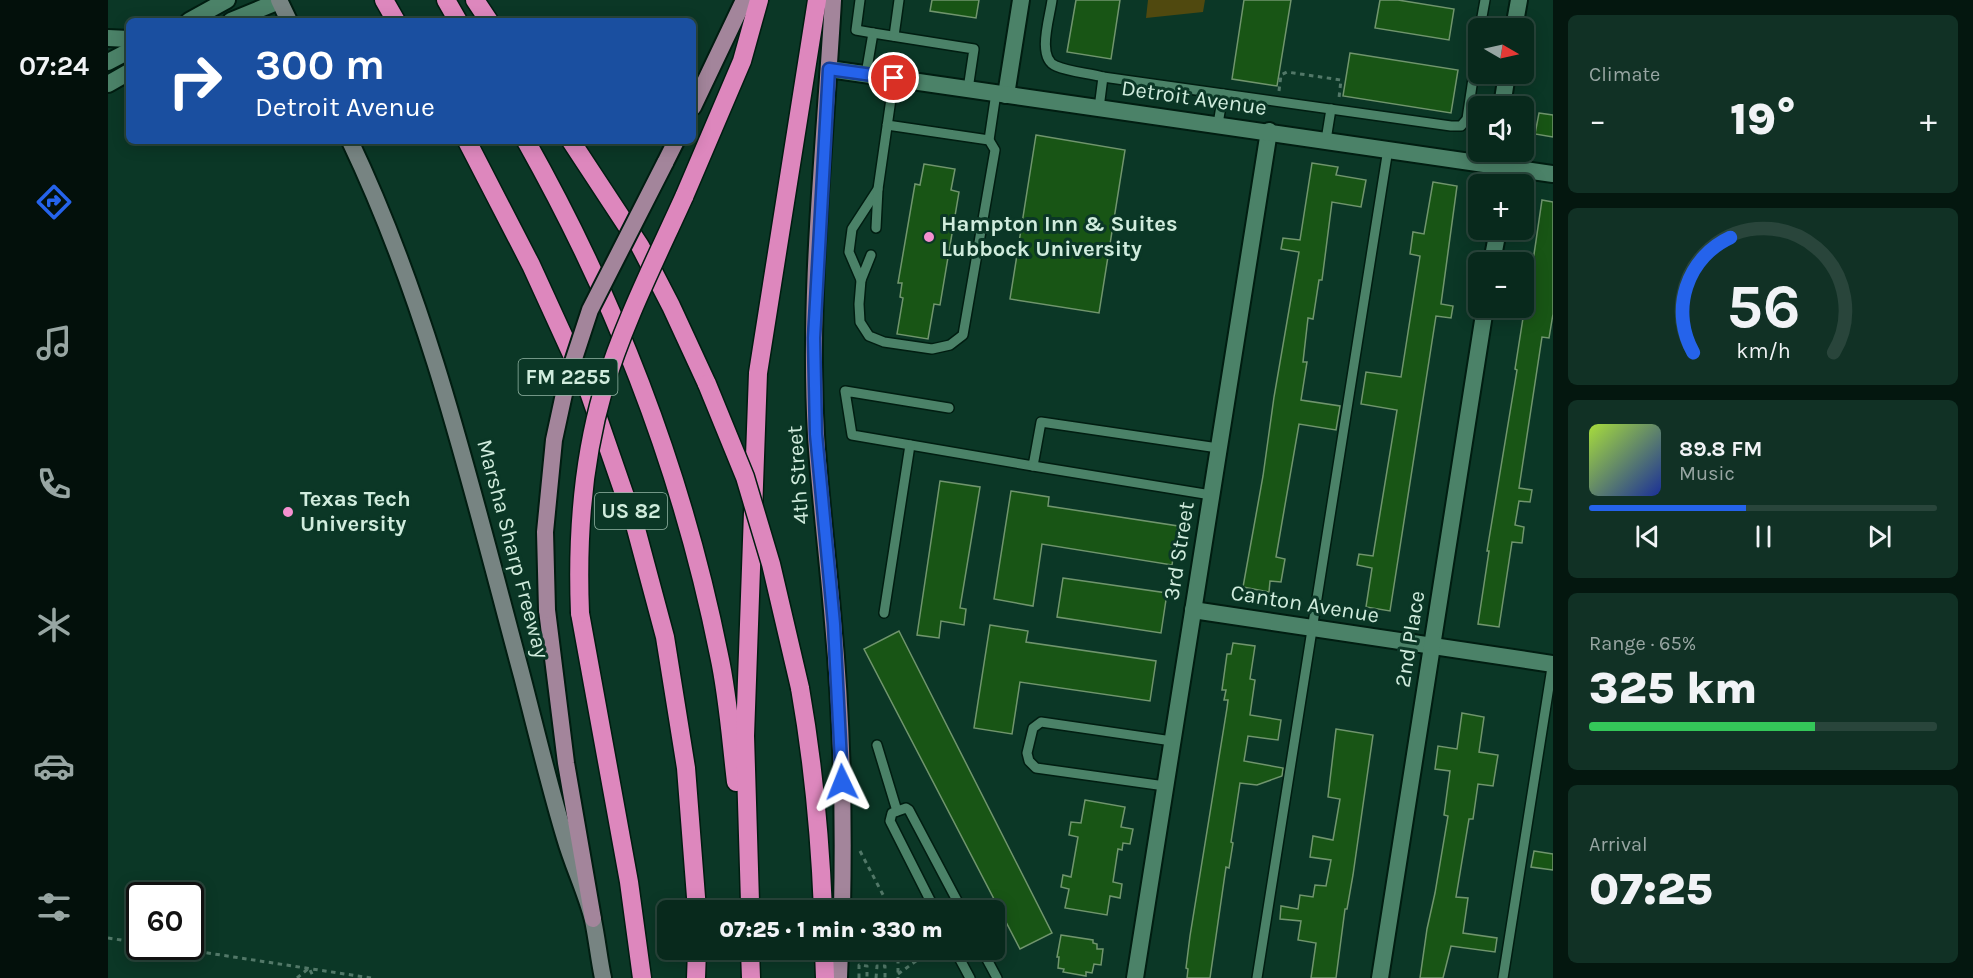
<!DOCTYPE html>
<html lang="en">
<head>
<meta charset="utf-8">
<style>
  :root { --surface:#08291c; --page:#113125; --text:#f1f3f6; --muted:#98a6a3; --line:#29453b; --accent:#2563eb }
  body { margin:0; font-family:Karla,sans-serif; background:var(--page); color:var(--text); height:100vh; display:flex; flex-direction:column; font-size:22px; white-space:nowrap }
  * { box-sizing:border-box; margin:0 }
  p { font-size:20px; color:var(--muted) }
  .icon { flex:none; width:33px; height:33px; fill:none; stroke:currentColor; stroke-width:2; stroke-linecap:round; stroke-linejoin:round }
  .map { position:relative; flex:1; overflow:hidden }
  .sheet { display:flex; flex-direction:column; gap:15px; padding:15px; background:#04170f; width:420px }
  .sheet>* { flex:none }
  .guide { position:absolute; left:18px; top:18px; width:570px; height:126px; border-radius:9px; box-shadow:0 3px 15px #0003,0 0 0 2px var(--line); background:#1a4fa0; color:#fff; overflow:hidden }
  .needle { width:39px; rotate:99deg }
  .controls { position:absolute; left:1360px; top:18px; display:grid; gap:12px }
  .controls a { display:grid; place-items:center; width:66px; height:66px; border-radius:9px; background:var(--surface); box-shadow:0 3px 15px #0003,0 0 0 2px var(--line); font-size:30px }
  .speed { position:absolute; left:18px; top:882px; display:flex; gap:12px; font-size:30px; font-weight:700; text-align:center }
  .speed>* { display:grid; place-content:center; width:78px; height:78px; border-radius:50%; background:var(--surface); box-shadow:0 3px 15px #0003,0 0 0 2px var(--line); line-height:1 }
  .speed .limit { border:3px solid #111; border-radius:9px; background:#fff; color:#111 }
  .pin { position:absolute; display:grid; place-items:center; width:51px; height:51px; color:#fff; margin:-26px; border:3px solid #fff; border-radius:50%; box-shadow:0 2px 6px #0007 }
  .me { position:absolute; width:66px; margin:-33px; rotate:358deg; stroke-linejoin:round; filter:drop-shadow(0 0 4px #0008) }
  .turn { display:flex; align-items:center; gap:21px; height:126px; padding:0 30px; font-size:27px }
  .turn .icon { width:78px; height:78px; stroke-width:2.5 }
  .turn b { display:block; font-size:42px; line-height:51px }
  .big { font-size:45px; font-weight:800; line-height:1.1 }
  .sheet .tile { flex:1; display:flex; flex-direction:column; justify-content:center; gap:9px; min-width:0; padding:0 21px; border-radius:9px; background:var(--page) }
  .sheet .dial { align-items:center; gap:0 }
  .dial svg { height:156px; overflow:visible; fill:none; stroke:var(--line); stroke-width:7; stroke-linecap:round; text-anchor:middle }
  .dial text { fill:var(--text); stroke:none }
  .song { display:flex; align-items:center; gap:18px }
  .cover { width:72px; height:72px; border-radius:9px; background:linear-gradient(135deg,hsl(80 70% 55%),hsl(230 70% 35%)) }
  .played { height:6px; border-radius:3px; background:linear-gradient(90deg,var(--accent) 45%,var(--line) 45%) }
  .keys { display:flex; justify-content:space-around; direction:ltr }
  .heat { display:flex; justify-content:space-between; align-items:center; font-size:33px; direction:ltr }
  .charge { height:9px; border-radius:4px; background:linear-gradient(90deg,#34c759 65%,var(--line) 0) }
  .trip { position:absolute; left:549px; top:900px; width:348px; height:60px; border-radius:9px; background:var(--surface); box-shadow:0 3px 15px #0003,0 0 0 2px var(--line); font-weight:800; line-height:60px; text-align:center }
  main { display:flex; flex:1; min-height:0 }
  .dock { display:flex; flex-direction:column; width:108px; justify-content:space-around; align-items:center; background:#03100b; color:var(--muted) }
  .dock .icon { width:42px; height:42px }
  .dock .on { color:var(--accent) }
  .dock b { font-size:27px; color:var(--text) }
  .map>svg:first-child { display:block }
  .green { fill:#50490f }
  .building { fill:#185515; stroke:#70956d; stroke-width:1.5 }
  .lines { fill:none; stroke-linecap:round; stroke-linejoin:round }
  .service-casing { stroke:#011d11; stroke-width:12 }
  .minor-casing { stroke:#011d11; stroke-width:20 }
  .tertiary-casing { stroke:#011d11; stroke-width:20 }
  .secondary-casing { stroke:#011d11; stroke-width:20 }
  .primary-casing { stroke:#011d11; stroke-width:20 }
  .motorway-casing { stroke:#011d11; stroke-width:21 }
  .path { stroke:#527868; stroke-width:3; stroke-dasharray:4.5 4.5; stroke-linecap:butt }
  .service { stroke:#4b8268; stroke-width:9 }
  .minor { stroke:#4b8268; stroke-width:16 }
  .tertiary { stroke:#4b8268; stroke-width:16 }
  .secondary { stroke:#778482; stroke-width:16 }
  .primary { stroke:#a3859b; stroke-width:16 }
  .motorway { stroke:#dd87bd; stroke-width:18 }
  .primary-bridge-casing { stroke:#011d11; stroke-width:20; stroke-linecap:butt }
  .motorway-bridge-casing { stroke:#011d11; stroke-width:21; stroke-linecap:butt }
  .primary-bridge { stroke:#a3859b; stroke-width:16 }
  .motorway-bridge { stroke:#dd87bd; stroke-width:18 }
  .route-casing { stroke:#184099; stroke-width:15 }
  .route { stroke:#2563eb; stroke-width:10 }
  .poi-dot { fill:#f690d0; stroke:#0b3726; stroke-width:2 }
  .labels { text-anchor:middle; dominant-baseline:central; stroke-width:6; stroke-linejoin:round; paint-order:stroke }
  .shield { fill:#0b3726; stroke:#95b6a6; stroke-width:1.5 }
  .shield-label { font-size:21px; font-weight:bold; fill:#d0ecdd }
  .street-label { font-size:22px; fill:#d0ecdd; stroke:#0b3726 }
  .poi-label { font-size:22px; font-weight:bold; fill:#d0ecdd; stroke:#0b3726; text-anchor:start }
</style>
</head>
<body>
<main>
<nav class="dock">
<b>07:24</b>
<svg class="icon on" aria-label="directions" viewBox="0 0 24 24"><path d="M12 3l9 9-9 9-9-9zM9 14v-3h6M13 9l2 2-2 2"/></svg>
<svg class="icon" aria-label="music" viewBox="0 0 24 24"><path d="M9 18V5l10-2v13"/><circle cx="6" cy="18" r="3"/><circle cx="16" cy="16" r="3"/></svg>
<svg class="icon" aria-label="phone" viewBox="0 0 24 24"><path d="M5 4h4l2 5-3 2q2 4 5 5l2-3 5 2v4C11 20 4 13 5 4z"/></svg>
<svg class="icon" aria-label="climate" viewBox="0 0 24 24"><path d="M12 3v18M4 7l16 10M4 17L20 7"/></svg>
<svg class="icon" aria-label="car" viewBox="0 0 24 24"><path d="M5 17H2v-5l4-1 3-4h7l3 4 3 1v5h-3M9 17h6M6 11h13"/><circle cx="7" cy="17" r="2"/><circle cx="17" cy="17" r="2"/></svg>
<svg class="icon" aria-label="filters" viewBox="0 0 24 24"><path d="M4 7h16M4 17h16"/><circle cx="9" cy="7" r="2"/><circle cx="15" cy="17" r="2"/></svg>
</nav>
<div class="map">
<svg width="1445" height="978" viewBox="0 0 1445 978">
  <rect width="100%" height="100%" fill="#0b3726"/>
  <path class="green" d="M1040,0H1097L1095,12L1038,18Z"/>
  <g class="building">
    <path d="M824,0H871L868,18L822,11Z"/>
    <path d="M968,0H1012L1003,59L959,52Z"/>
    <path d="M1136,0H1183L1169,86L1124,79Z"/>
    <path d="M1272,0H1290L1346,9L1341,40L1267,28Z"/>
    <path d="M1242,53L1350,70L1343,113L1235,96Z"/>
    <path d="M1431,113L1445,115V137L1427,134Z"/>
    <path d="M928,135L1017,150L991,313L902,299Z"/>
    <path d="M1204,163L1230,167L1228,175L1258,180L1253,207L1224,202L1214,280H1211L1205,319L1200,318L1195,362H1199L1193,400L1232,406L1228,430L1191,424L1168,557L1177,559L1173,582L1162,581L1161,592L1135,587L1155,476L1166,397L1191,252L1173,249L1175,238L1192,240Z"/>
    <path d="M816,164L847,169L843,190L851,192L832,305L826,304L820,339L789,334L795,298L792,297L794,283H790L807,184L812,185Z"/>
    <path d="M1325,182L1349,186L1333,304L1345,306L1343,318L1328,316L1282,611L1258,607L1264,568L1249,565L1251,554L1265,556L1289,410L1253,404L1258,372L1293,377L1312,256L1302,254L1305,232L1316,234Z"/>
    <path d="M1434,200L1445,202V314L1441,338L1434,337L1411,488L1424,490L1422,502L1411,501L1407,525L1416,527L1414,543L1404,542L1391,627L1370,624L1381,551H1379L1409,370L1407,369L1418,299L1416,298V282L1418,267L1424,268Z"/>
    <path d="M832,481L872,487L852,608L858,609L856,625L833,621L831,638L809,635Z"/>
    <path d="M903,491L941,497L940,506L1070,526L1064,565L934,544L925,606L886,599Z"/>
    <path d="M955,578L1059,593L1053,633L949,617Z"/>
    <path d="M882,625L920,631L918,642L1048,661L1042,701L912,682L904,734L866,728Z"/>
    <path d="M791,631L944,933L912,949L756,649Z"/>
    <path d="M1125,643L1147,646L1142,679L1147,680L1142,715L1173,720L1170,740L1140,736L1136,761L1175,768L1174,776L1149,785L1132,783L1123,842L1125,843L1121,868L1118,867L1102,978H1079L1080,969L1078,968L1082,936L1119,708L1120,700H1116L1118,690H1114L1119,654H1123Z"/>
    <path d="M1354,713L1376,717L1371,752L1390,755L1385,786L1370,784L1365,819H1361L1348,897L1360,898L1355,933L1389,938L1387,952L1343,946L1335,978H1312L1319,929L1327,893L1340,816L1336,815L1342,771L1327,769L1330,746L1349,749Z"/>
    <path d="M1228,729L1265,735L1245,875L1239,909H1237L1228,978H1203L1208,943L1190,940L1193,921L1172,919L1173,906L1190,909L1192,895L1205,897L1207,885L1218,886L1223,860L1202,857L1205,836L1225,840L1232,799L1220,797Z"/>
    <path d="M977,800L1017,807L1013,827L1025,829L1022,844L1015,843L1014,850L1010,849L1005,882L1014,884L1012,898L1002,896L999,915L957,908L961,889L953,887L955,875L963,877L970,837L961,835L963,822L973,823Z"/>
    <path d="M1426,851L1445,854V870L1423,867Z"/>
    <path d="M953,935L985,940V943L989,944V949H995L993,965L986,964L984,973L978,972V976L955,972L956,969L950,968L951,957H949Z"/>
  </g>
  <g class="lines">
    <g class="service-casing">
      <g id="service">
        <path d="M752,0L748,30L765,33L758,74"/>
        <path d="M944,0C942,17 928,58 948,66C962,72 980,73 995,77L1343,126H1353L1359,119L1371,38"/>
        <path d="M1372,28L1377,0"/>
        <path d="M765,33L866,49L860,89"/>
        <path d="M786,36L791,0"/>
        <path d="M991,108L995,77"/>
        <path d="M1110,124L1115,94"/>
        <path d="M779,125L881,140L887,150L855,335L842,345L824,349L776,342L761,336L752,322L751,304L753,280L741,252L744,229L770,189L786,78"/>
        <path d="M881,140L888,93"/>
        <path d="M1218,140L1223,109"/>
        <path d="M768,228L770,189"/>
        <path d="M753,280L763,255"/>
        <path d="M841,408L737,391L744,435L925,466L933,422L1110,448"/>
        <path d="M925,466L1103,495"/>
        <path d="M776,613L802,445"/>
        <path d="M769,745L789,811"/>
        <path d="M1057,786L928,768L921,761L919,753L925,728L933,722L1064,741"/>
        <path d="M827,910L782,821L784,813L798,808L801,810L854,910"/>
        <path d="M847,950L862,978"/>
        <path d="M874,950L889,978"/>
        <path d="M1149,978L1280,149"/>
        <path d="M1395,978L1445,661"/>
      </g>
    </g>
    <g class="minor-casing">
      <g id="minor">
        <path d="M81,21L119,0"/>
        <path d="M123,21L171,1"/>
        <path d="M1406,28L1411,0"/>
        <path d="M0,38L21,39"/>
        <path d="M0,62L21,51"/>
        <path d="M0,84L21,72"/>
        <path d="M898,95L913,0"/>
        <path d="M1394,106L1399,74"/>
        <path d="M1392,152L1396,184"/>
        <path d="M1384,262L1390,230"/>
        <path d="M1085,610L1445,664"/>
        <path d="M1027,978L1161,131"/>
        <path d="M1272,978L1377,308"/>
      </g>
    </g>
    <g class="tertiary-casing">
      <path id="tertiary" d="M721,69L1445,174"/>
    </g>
    <g class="secondary-casing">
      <g id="secondary">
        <path d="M171,0L181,21"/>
        <path d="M242,141C323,311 365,495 414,676C428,730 441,785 457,838C465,866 478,892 485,920C489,939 491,959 495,978"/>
      </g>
    </g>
    <g class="primary-casing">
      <g id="primary">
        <path d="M725,0C717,144 700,290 708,435C712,497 720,560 725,622C734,718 736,814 734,910"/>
        <path d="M585,107L636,0"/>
        <path d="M557,163L568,141"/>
        <path d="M439,610L458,763L485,919"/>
        <path d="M731,978L732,950"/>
      </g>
    </g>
    <g class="motorway-casing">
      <g id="motorway">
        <path d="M276,0L288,21"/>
        <path d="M338,0L350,21"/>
        <path d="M367,0L381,21"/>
        <path d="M359,141L423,265L481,392L527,525L557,637L578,768L589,910"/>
        <path d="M418,141C508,301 575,475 611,655C620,696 623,740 628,782"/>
        <path d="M463,141L532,246L563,306L599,384"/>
        <path d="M576,197L634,61L651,0"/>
        <path d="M472,613L521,882L534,978"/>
        <path d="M692,688C705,762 712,836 715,910"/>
        <path d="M642,902L637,736L650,373L709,0"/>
        <path d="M642,950L643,978"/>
        <path d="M716,950L717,978"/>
        <path d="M588,978L589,950"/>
      </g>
    </g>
    <g class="path">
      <path d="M1171,91L1173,75L1179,72L1233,80L1231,98"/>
      <path d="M752,851L783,910"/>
      <path d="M0,938L32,943"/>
      <path d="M54,946L263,978"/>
      <path d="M790,950V978"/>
      <path d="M790,974L822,951"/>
      <path d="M189,978L201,968L206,978"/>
      <path d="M751,978V965L759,966V978"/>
      <path d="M768,978L769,966H777V978"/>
    </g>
    <use href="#service" class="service"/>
    <use href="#minor" class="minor"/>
    <use href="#tertiary" class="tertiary"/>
    <use href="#secondary" class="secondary"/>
    <use href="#primary" class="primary"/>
    <use href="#motorway" class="motorway"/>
    <g class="primary-bridge-casing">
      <path id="primary-bridge" d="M439,610L437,532L446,440L459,380L482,310L557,163"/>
    </g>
    <g class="motorway-bridge-casing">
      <g id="motorway-bridge">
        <path d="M599,384L637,477L663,564L692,688"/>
        <path d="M472,613C469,539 474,463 495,391C515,324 547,261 576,197"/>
      </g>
    </g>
    <use href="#primary-bridge" class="primary-bridge"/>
    <use href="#motorway-bridge" class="motorway-bridge"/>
  </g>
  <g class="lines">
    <g class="route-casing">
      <path id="route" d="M734,782L726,624L708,434L706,338L721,69L786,78"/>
    </g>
    <use href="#route" class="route"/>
  </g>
  <g class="poi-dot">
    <circle cx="821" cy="237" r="6"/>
    <circle cx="180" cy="512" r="6"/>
  </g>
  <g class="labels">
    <g class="shield">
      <rect x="410.5" y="359" width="99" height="36" rx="4.5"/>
      <rect x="487" y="493" width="72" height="36" rx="4.5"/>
    </g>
    <g class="shield-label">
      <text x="460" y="377">FM 2255</text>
      <text x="523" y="511">US 82</text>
    </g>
    <g class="street-label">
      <text transform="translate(1086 98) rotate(8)">Detroit Avenue</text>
      <text transform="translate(690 475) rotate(-94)">4th Street</text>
      <text transform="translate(405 549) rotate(75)">Marsha Sharp Freeway</text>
      <text transform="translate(1071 551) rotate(-81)">3rd Street</text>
      <text transform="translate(1197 604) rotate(9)">Canton Avenue</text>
      <text transform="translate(1302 639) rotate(-81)">2nd Place</text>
    </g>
    <g class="poi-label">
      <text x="833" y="224">Hampton Inn &amp; Suites<tspan x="833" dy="25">Lubbock University</tspan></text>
      <text x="192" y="499">Texas Tech<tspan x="192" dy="25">University</tspan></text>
    </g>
  </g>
</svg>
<div class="controls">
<a><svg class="needle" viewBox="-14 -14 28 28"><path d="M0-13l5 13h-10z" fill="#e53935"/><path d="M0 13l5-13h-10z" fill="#98a6a3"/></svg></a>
<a><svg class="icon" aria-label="sound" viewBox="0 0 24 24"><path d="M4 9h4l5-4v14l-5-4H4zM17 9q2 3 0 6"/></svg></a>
<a>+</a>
<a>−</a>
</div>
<div class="speed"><div class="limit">60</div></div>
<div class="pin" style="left:786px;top:78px;background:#d93025"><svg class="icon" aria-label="arrive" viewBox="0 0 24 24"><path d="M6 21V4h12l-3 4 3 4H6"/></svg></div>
<svg class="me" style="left:734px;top:782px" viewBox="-20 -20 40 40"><path d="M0-17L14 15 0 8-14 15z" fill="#2563eb" stroke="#fff" stroke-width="4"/></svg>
<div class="trip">07:25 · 1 min · 330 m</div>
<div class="guide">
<div class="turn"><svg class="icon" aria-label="right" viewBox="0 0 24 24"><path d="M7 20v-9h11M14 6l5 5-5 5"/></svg><div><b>300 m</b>Detroit Avenue</div></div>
</div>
</div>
<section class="sheet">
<div class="tile"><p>Climate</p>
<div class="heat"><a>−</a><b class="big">19°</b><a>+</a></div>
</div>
<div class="tile dial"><svg viewBox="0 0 100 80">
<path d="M14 69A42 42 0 1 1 86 69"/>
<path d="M14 69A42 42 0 0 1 33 10" stroke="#2563eb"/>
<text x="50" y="56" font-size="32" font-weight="700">56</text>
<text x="50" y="72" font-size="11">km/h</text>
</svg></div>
<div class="tile">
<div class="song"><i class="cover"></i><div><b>89.8 FM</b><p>Music</p></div></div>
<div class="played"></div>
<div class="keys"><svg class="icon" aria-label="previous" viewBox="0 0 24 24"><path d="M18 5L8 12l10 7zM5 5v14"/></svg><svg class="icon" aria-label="pause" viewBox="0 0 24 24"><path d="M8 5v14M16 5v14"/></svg><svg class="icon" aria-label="next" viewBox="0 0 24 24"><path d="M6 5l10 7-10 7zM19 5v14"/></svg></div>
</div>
<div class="tile"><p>Range · 65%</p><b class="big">325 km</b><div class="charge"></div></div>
<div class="tile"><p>Arrival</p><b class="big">07:25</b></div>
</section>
</main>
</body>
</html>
